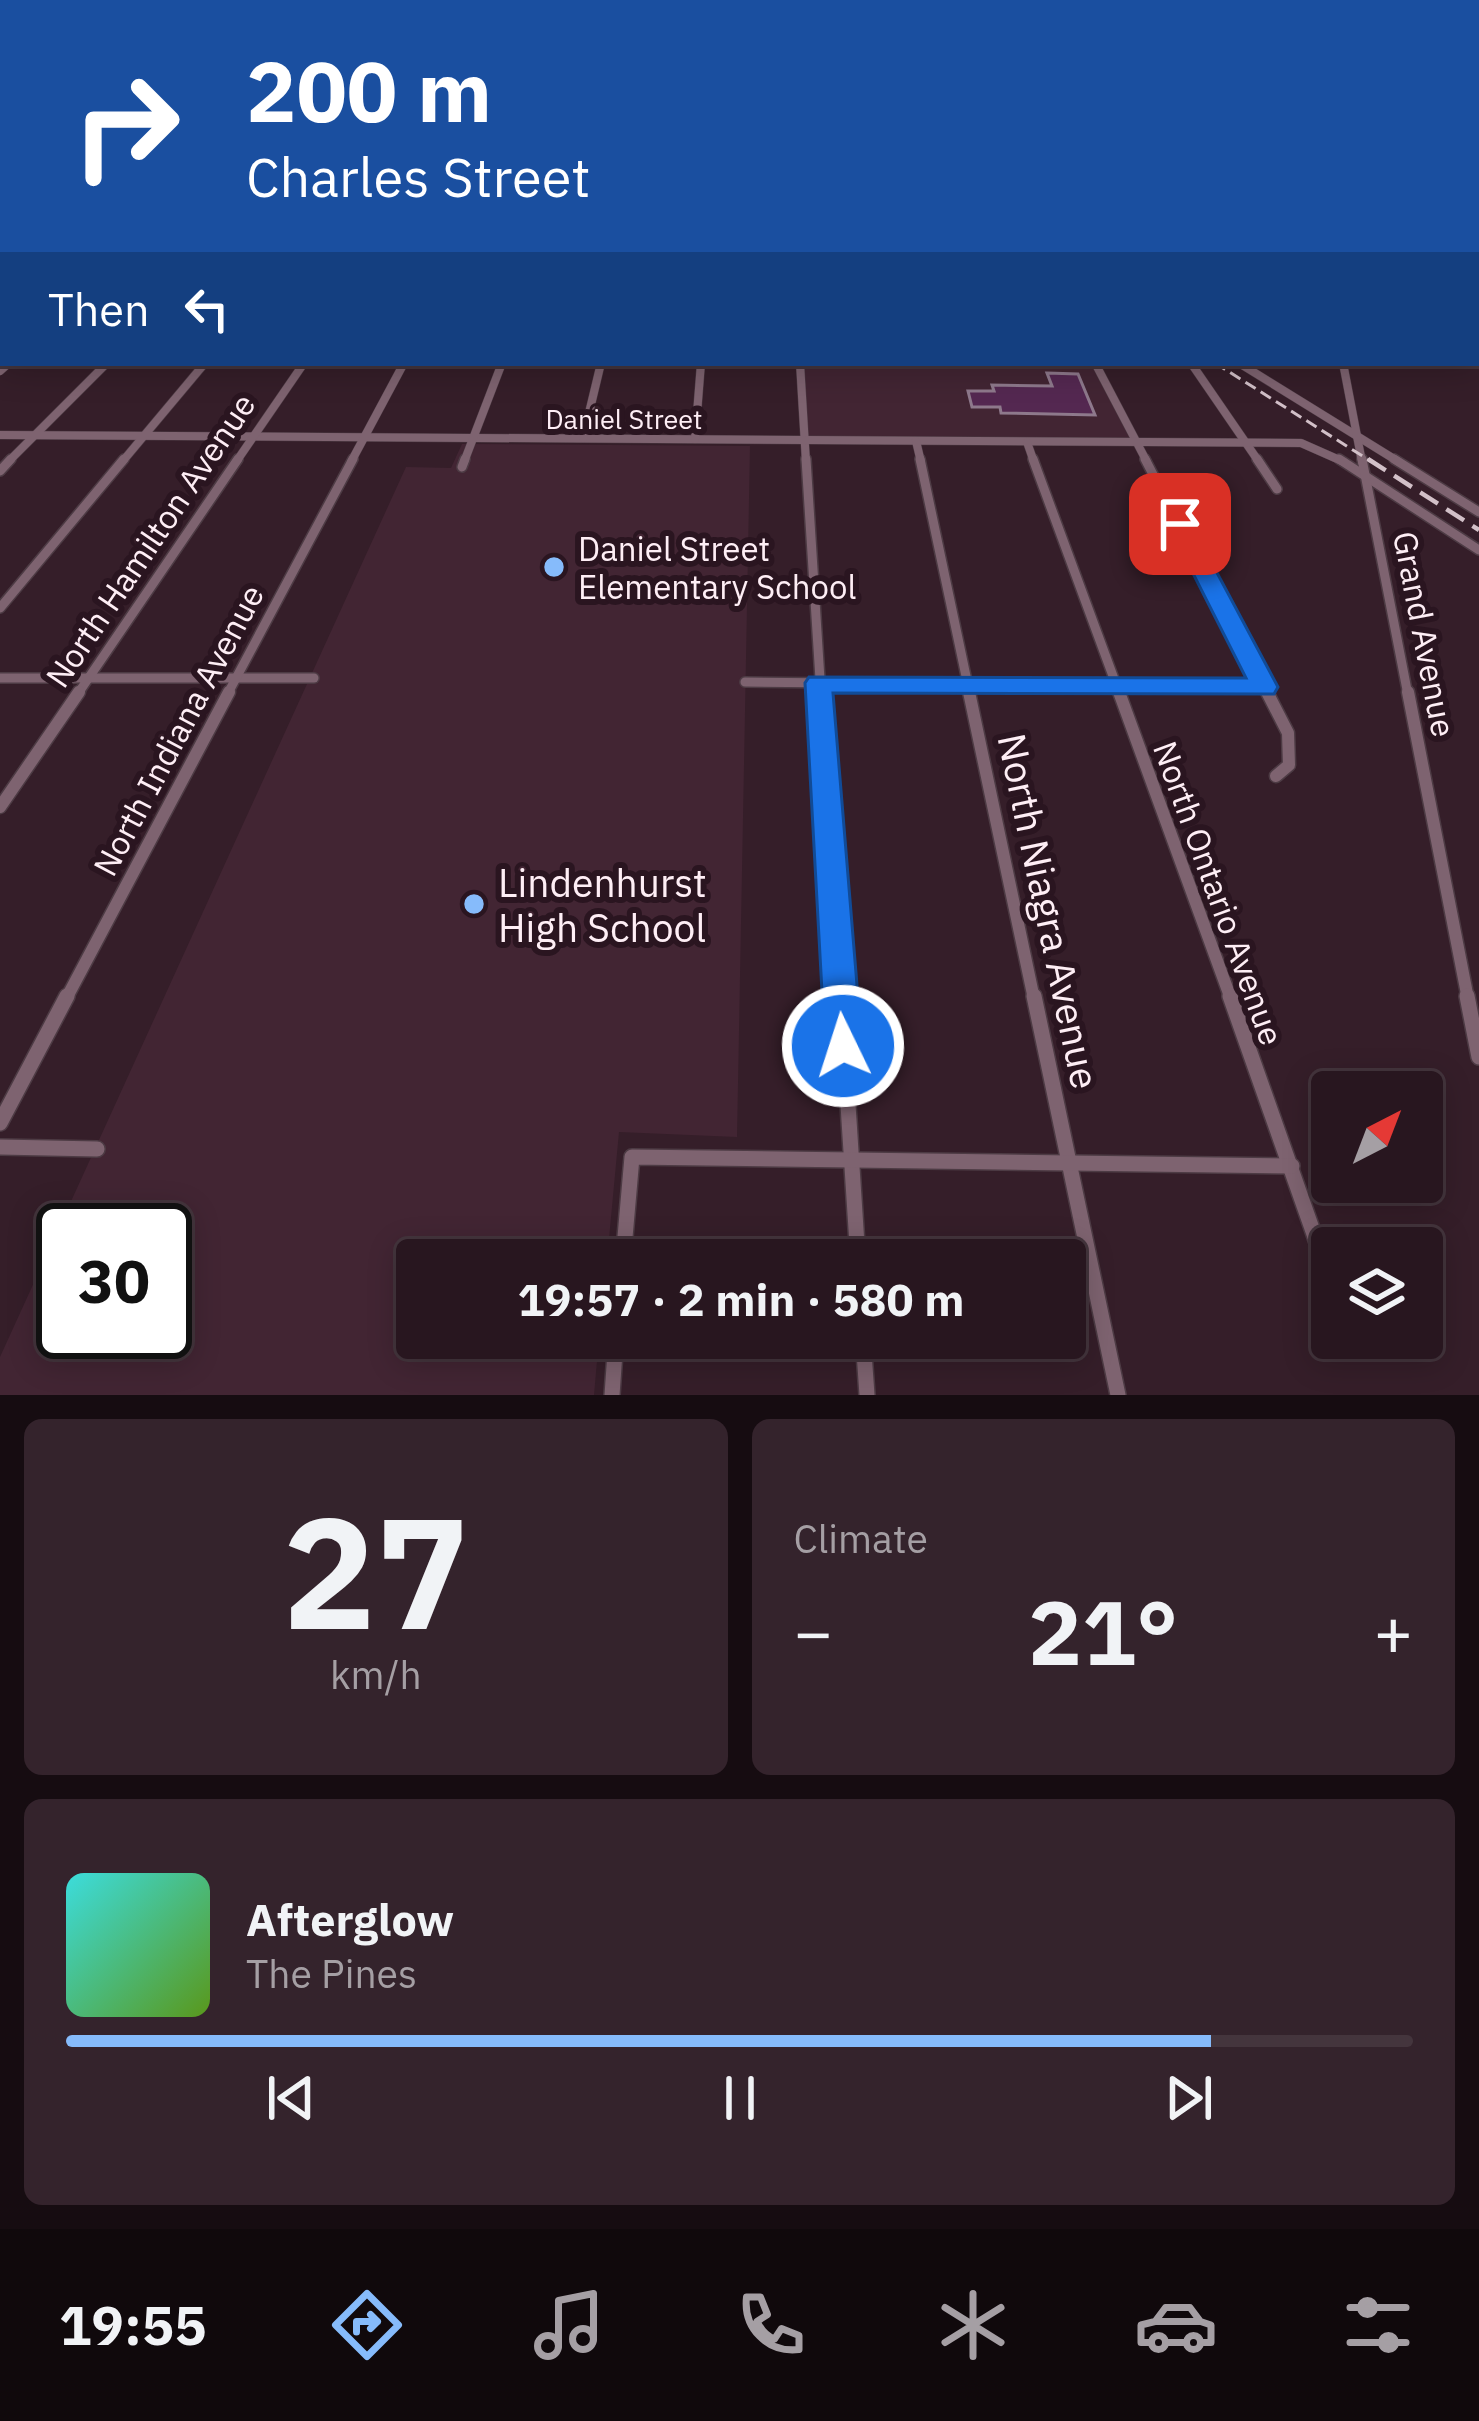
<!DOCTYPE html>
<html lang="en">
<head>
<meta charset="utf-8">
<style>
  :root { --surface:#28161f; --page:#34232c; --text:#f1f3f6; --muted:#a59fa4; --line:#44353d; --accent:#86bbfb }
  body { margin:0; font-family:"IBM Plex Sans",sans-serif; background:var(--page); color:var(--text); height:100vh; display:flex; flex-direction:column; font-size:45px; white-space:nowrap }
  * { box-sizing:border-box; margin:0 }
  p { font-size:39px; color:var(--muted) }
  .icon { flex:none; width:66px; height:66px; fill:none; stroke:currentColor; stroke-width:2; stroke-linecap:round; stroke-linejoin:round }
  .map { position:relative; height:1395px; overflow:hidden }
  .panel { display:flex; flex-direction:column; gap:24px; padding:24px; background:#160c11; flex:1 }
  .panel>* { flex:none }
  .top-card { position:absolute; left:0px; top:0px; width:1479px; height:366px; box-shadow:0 6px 30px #0003,0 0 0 3px var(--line); background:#1a4fa0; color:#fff; overflow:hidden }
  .needle { width:78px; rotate:42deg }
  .tools { position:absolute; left:1311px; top:1071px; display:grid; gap:24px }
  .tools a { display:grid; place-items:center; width:132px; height:132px; border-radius:12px; background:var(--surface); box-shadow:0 6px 30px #0003,0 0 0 3px var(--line); font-size:60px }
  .speed { position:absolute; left:36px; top:1203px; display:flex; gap:24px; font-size:60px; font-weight:700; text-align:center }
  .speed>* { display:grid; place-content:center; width:156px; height:156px; border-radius:50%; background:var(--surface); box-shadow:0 6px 30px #0003,0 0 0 3px var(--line); line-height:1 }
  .speed .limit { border:6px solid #111; border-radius:18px; background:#fff; color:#111 }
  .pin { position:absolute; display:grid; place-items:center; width:102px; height:102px; color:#fff; margin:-51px; border-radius:24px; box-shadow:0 6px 18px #0006 }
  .me { position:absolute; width:132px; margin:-66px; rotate:356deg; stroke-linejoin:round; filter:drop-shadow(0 0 9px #0008) }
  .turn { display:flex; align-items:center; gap:42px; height:252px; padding:0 48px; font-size:54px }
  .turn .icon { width:156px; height:156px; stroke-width:2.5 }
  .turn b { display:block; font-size:84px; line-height:102px }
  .then { display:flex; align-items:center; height:114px; padding:0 48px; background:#0003; gap:24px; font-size:45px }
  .big { font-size:90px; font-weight:800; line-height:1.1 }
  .panel .tile { flex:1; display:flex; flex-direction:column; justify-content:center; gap:18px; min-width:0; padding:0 42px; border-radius:18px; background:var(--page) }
  .panel .dial { align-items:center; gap:0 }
  .dial b { font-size:156px; line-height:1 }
  .song { display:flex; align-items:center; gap:36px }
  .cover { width:144px; height:144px; border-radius:18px; background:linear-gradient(135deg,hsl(180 70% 55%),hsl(90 70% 35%)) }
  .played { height:12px; border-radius:6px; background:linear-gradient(90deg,var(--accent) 85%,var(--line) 85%) }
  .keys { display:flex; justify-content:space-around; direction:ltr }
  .heat { display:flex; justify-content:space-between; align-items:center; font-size:66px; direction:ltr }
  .panel .tiles { flex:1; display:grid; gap:24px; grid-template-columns:1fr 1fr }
  .tile:last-child { grid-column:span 2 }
  .trip { position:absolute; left:396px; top:1239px; width:690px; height:120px; border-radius:12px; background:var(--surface); box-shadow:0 6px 30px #0003,0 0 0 3px var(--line); font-weight:800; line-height:120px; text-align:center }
  .dock { display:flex; height:192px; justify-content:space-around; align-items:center; background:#10090c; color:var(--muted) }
  .dock .icon { width:84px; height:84px }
  .dock .selected { color:var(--accent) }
  .dock b { font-size:54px; color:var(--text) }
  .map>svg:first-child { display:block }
  .built { fill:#422533; fill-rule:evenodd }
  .building { fill:#542851; stroke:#8e798c; stroke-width:3 }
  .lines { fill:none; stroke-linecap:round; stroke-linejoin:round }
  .street-far3-casing { stroke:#4d3b44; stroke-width:9 }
  .street-far2-casing { stroke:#4d3b44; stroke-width:12 }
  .street-far1-casing { stroke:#4d3b44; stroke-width:15 }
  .street-casing { stroke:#4d3b44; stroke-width:18 }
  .secondary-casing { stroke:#4d3b44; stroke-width:3 }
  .street-far3 { stroke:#7e6370; stroke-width:8 }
  .street-far2 { stroke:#7e6370; stroke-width:9 }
  .street-far1 { stroke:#7e6370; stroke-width:12 }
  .street { stroke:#7e6370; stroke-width:15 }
  .secondary { fill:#7e6370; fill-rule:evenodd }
  .rail-far1 { stroke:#d2c0c8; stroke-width:3; stroke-dasharray:12 6; stroke-linecap:butt }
  .rail { stroke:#d2c0c8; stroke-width:4.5; stroke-dasharray:21 10; stroke-linecap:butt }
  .route { fill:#1a73e8; stroke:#114b97; stroke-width:3 }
  .poi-dot { fill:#86bbfb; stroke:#2a1520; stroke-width:4.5 }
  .labels { text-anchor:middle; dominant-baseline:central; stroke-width:12; stroke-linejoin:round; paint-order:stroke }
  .far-street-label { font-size:27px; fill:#feeef5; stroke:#2a1520 }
  .street-label { font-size:33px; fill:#feeef5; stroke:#2a1520 }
  .poi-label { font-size:33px; fill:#feeef5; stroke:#2a1520; text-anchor:start }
  .near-poi-label { font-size:39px; fill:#feeef5; stroke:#2a1520; text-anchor:start }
  .near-street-label { font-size:39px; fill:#feeef5; stroke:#2a1520 }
</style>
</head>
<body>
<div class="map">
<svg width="1479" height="1395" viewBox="0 0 1479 1395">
  <rect width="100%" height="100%" fill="#351e29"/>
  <g class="built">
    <path d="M800,363H1095L1137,442L805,439Z"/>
    <path d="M462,444L750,446L737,1137L619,1132L607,1260H417V1338H599L594,1395H0V1357L406,467L451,468ZM63,1230H165V1332H63Z"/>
  </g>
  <path class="building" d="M1047,373L1078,374L1095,415L1001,413L1000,407H972L968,391H994L992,385L1052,386Z"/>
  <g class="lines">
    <g class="street-far3-casing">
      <g id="street-far3">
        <path d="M1476,336L1479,343"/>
        <path d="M800,363L806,462"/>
        <path d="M1095,363L1147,462"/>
        <path d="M1191,363L1259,462"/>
        <path d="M1239,363L1399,462"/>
        <path d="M1343,363L1362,462"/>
        <path d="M0,371L9,363"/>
        <path d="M0,435L1301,443L1344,462"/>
        <path d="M583,438L601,363"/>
        <path d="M695,439L701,363"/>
        <path d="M916,441L921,462"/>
        <path d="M1027,442L1034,462"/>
        <path d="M8,462L107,363"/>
        <path d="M122,462L205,363"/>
        <path d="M236,462L304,363"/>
        <path d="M351,462L404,363"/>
        <path d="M464,462L502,363"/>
      </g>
    </g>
    <g class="street-far2-casing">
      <g id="street-far2">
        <path d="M806,459L821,695"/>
        <path d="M920,459L970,695"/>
        <path d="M1033,459L1120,695"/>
        <path d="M1145,459L1268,695"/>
        <path d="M1257,459L1277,489"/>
        <path d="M1339,459L1479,550"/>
        <path d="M1362,459L1408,695"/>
        <path d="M1394,459L1479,512"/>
        <path d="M462,467L465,459"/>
        <path d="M0,471L11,459"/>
        <path d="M0,608L124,459"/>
        <path d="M0,678H314"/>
        <path d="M745,682L1264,687"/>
        <path d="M77,695L238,459"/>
        <path d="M227,695L353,459"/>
      </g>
    </g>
    <g class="street-far1-casing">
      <g id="street-far1">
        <path d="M821,692L841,999"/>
        <path d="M969,692L1034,999"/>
        <path d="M1119,692L1231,999"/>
        <path d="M1267,692L1288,733L1289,765L1276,776"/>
        <path d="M1408,692L1468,999"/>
        <path d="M0,807L79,692"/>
        <path d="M66,999L229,692"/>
      </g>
    </g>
    <g class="street-casing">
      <g id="street">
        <path d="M841,996L858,1260"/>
        <path d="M1034,996L1118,1395"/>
        <path d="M1230,996L1327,1271L1326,1296"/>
        <path d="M1467,996L1479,1057"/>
        <path d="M0,1123L67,996"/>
        <path d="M0,1147L97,1149"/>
        <path d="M623,1260L632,1157L1292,1166"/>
        <path d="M863,1338L867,1395"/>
        <path d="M612,1395L616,1338"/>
      </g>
    </g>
    <g class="secondary-casing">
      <g id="secondary">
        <rect x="0" y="190" width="3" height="4"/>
        <path d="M3,287V295L0,296V288Z"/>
      </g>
    </g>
    <use href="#street-far3" class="street-far3"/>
    <use href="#street-far2" class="street-far2"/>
    <use href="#street-far1" class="street-far1"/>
    <use href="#street" class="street"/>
    <use href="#secondary" class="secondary"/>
    <path class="rail-far1" d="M1215,363L1372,462"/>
    <path class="rail" d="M1368,459L1479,530"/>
  </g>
  <linearGradient id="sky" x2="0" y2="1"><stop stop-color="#1d1017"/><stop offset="0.43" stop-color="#4b4154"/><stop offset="1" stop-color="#4b4154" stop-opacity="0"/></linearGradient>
  <rect width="1479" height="342" fill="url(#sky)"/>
  <path class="route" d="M1180,517L1191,524L1278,687L1274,694L833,693L862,1046L856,1058L843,1063L830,1058L825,1046L805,683L809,677L1246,678L1168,524Z"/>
  <g class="poi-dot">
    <circle cx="554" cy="567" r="12"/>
    <circle cx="474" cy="904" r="12"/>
  </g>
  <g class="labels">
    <g class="far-street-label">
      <text x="624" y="418">Daniel Street</text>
    </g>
    <g class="street-label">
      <text transform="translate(150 540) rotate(-56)">North Hamilton Avenue</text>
      <text transform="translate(1425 634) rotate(79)">Grand Avenue</text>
      <text transform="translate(178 730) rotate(-62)">North Indiana Avenue</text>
      <text transform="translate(1219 893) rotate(70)">North Ontario Avenue</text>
    </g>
    <g class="poi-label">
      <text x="578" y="548">Daniel Street<tspan x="578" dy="38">Elementary School</tspan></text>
    </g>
    <g class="near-poi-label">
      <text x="498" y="882">Lindenhurst<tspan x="498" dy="45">High School</tspan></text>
    </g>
    <g class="near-street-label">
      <text transform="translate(1049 911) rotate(78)">North Niagra Avenue</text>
    </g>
  </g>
</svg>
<div class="tools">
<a><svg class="needle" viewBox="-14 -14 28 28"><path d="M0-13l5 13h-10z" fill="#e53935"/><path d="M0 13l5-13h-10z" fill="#a59fa4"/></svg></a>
<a><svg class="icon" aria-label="layers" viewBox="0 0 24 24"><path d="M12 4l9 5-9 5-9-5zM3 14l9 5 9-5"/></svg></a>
</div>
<div class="speed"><div class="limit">30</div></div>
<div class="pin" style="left:1180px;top:524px;background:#d93025"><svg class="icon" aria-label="arrive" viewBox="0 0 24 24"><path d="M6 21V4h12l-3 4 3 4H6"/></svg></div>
<svg class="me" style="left:843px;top:1046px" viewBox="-20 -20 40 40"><circle r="17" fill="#1a73e8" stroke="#fff" stroke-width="3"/><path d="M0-11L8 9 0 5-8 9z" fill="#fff"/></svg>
<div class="trip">19:57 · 2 min · 580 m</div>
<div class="top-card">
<div class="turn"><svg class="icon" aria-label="right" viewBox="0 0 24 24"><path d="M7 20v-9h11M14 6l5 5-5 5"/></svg><div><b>200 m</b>Charles Street</div></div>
<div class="then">Then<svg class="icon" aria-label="left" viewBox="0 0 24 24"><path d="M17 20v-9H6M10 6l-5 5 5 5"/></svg></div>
</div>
</div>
<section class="panel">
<div class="tiles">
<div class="tile dial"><b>27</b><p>km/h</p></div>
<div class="tile"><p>Climate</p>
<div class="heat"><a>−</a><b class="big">21°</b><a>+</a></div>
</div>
<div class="tile">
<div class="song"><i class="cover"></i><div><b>Afterglow</b><p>The Pines</p></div></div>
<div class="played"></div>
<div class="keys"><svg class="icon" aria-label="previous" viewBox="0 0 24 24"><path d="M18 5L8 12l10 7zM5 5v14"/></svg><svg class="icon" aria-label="pause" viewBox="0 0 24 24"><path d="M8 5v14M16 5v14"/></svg><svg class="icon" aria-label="next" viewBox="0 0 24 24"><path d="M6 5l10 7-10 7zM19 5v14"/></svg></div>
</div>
</div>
</section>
<nav class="dock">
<b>19:55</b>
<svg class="icon selected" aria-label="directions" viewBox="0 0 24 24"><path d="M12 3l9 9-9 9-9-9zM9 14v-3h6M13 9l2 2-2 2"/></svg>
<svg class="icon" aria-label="music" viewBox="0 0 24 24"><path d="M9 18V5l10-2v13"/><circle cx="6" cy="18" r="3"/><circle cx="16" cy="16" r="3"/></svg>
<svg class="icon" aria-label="phone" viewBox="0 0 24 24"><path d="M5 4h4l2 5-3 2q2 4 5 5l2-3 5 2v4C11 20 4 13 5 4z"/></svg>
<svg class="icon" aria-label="climate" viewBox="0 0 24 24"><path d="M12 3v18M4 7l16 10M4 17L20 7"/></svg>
<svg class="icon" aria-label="car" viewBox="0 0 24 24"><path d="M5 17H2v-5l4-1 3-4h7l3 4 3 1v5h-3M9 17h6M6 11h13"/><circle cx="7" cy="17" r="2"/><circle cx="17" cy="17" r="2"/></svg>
<svg class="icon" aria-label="filters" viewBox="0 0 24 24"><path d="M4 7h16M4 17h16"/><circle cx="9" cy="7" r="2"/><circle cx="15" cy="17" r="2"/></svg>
</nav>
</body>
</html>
